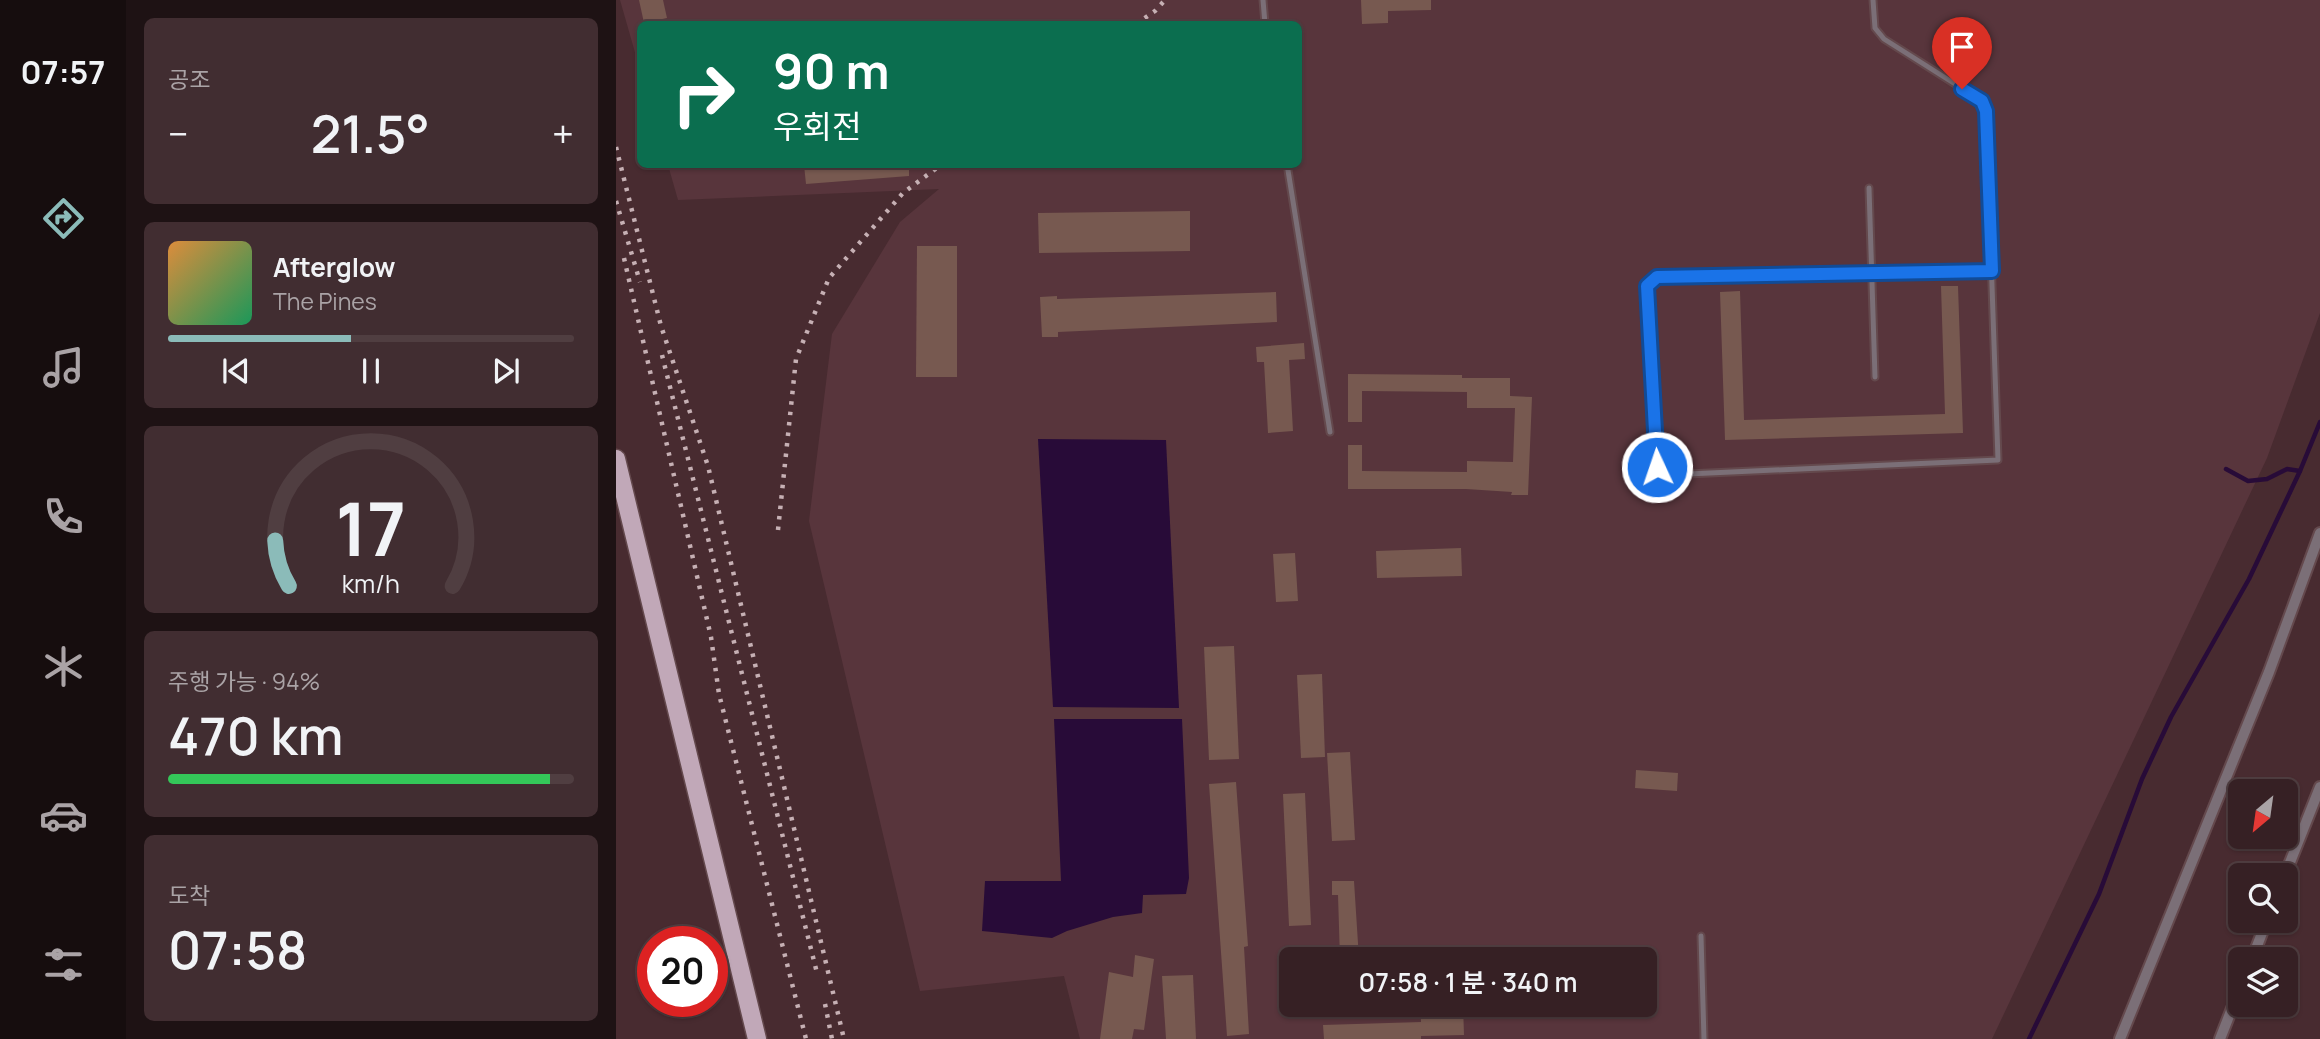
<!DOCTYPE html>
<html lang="ko">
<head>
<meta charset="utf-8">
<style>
  :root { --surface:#362024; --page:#412d31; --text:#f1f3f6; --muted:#aaa3a6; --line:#503e41; --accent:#8bbbb9 }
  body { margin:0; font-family:Manrope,"Noto Sans KR",sans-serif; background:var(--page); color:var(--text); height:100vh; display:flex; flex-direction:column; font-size:26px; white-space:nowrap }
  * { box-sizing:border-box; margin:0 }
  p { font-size:23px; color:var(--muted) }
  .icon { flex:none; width:38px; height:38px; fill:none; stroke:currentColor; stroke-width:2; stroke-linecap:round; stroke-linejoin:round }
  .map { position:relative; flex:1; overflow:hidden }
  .details { display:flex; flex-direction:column; gap:18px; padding:18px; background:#1e1214; width:490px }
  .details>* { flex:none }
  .guide { position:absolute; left:21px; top:21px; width:665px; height:147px; border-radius:10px; box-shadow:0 2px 5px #0004,0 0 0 2px var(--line); background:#0b6e4f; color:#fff; overflow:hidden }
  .needle { width:46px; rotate:209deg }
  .buttons { position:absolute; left:1612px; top:779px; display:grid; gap:14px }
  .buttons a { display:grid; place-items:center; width:70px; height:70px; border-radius:10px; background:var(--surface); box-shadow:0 2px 5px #0004,0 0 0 2px var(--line); font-size:35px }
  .speed { position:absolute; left:21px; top:926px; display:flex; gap:14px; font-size:35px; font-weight:700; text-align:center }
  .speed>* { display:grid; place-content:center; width:91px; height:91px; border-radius:50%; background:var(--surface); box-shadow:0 2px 5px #0004,0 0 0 2px var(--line); line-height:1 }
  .speed .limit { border:10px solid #d22; background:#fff; color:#111 }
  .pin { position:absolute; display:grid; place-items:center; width:60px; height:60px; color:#fff; margin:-72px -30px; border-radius:50% 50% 50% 0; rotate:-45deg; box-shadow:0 0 7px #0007 }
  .pin .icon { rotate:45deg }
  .me { position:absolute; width:77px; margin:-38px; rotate:357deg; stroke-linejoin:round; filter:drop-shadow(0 0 5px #0008) }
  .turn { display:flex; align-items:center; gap:24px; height:147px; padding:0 21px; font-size:32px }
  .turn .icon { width:91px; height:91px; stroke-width:2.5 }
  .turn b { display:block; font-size:49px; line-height:60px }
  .big { font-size:52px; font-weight:600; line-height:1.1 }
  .details .widget { flex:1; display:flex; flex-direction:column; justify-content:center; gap:10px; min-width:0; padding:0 24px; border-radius:10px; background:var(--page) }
  .details .dial { align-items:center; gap:0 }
  .dial svg { height:182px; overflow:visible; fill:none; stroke:var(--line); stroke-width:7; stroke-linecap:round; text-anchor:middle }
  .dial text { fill:var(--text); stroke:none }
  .song { display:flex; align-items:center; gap:21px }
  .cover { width:84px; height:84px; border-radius:10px; background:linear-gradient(135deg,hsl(30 70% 55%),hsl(150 70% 35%)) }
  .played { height:7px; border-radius:4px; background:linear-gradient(90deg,var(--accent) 45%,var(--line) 45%) }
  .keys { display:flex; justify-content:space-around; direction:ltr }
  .heat { display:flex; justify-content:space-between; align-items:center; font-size:38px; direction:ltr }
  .charge { height:10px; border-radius:5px; background:linear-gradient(90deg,#34c759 94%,var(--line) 0) }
  .trip { position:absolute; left:663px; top:947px; width:378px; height:70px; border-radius:10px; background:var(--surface); box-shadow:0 2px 5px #0004,0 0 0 2px var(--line); font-weight:600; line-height:70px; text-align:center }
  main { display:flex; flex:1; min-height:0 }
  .tabs { display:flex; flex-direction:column; width:126px; justify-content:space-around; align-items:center; background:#160d0e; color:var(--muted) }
  .tabs .icon { width:49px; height:49px }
  .tabs .on { color:var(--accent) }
  .tabs b { font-size:32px; color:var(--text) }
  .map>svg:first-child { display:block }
  .built { fill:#58353c; fill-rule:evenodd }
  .water { fill:#280b38 }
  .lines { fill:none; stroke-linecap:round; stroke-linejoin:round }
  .stream { stroke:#280b38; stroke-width:4.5 }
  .building { fill:#775950 }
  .lane-casing { stroke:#64494d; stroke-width:9 }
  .street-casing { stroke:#64494d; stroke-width:14 }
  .primary-casing { stroke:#64494d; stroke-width:21 }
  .lane { stroke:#7b6f77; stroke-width:5 }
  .street { stroke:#7b6f77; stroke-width:10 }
  .primary { stroke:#c1a8b8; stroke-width:18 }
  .rail { stroke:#c6b0b4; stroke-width:4.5; stroke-dasharray:3.5 7; stroke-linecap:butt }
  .route-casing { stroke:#114b97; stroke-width:18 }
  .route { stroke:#1a73e8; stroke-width:12 }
</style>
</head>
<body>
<main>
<nav class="tabs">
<b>07:57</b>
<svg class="icon on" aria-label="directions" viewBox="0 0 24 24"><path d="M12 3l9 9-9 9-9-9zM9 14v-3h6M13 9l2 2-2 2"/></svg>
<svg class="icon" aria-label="music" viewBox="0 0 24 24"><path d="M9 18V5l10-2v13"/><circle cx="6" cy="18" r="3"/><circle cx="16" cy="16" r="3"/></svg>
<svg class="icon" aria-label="phone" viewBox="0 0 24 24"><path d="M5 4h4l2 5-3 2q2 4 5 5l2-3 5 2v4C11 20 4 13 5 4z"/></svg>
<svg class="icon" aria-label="climate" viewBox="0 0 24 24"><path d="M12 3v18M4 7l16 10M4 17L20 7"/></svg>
<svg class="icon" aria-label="car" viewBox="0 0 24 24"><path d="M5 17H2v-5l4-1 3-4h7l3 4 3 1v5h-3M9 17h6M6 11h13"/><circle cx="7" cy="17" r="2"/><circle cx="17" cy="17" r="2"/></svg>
<svg class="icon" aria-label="filters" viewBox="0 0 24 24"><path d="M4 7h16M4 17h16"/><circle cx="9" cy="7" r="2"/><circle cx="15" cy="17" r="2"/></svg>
</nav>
<section class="details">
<div class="widget"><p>공조</p>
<div class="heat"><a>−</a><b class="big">21.5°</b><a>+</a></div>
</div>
<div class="widget">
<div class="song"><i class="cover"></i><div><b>Afterglow</b><p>The Pines</p></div></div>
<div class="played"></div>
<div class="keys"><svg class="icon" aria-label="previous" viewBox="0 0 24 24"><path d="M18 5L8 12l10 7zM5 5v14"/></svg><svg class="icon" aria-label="pause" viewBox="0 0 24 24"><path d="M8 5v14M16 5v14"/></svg><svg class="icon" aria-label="next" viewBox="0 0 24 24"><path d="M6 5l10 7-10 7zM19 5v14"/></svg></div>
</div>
<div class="widget dial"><svg viewBox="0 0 100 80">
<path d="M14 69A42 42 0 1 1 86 69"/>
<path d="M14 69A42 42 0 0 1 8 49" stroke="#8bbbb9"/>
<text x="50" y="56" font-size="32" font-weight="700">17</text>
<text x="50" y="72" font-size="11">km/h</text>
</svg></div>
<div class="widget"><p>주행 가능 · 94%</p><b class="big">470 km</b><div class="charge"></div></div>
<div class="widget"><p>도착</p><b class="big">07:58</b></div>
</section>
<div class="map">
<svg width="1704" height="1039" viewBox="0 0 1704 1039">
  <rect width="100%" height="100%" fill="#482b30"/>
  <path class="built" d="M4,0H1704V313L1651,458L1376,1039H464L448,976L304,991L193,521L216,334L284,222L323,189L62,200L52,165L682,164V24H24V70ZM676,959H1029V1004H676Z"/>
  <g class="water">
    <path d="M422,439L550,440L563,708L437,707Z"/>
    <path d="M438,719H566L573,878L570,894L527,895L526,913L497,917L451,931L436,938L366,931L369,881H445Z"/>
  </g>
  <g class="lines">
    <g class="stream">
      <path d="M1610,469L1632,481L1651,479L1671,469L1684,471"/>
      <path d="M1413,1039L1483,894L1526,779L1555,717L1633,579L1684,471L1704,422"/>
    </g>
  </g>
  <g class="building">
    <path d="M23,0H47L51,18L28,23Z"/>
    <path d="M745,0H815V10L772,11V23L746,24Z"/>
    <path d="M293,164V176L190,184L188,165Z"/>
    <path d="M574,211V251L423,253L422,213Z"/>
    <path d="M301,246H341V377H300Z"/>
    <path d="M1325,286H1342L1347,433L1109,440L1104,292L1124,291L1128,420L1329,414Z"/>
    <path d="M660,292L661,322L442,332V337H426L424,297L441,296V299Z"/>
    <path d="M688,343L689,359L673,360L677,431L652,433L648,362H641L640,347Z"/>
    <path d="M732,374L846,375V378H894V396L916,397L912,495H895L896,492L850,489H732V445H746V471L851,472V461L897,462L899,408H851V392L746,391V422H732Z"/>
    <path d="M845,548L846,576L761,578L760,551Z"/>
    <path d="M679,553L682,601L660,602L657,554Z"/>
    <path d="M618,646L623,759L593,760L588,647Z"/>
    <path d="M706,674L709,757L685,758L681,675Z"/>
    <path d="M734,752L739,840L716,841L711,753Z"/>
    <path d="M1020,770L1062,773L1061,791L1019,788Z"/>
    <path d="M620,782L632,946L628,947L633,1034L611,1036L593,784Z"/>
    <path d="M689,793L695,925L673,926L667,794Z"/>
    <path d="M716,881H738L743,959H724L722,895H716Z"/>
    <path d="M519,955L538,959L528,1030L518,1029L516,1039H484L493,972L517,977Z"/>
    <path d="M577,975L580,1039H550L546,976Z"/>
    <path d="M804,1004H847L848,1035L805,1036V1039H708L707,1025L805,1022Z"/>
  </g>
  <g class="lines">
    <g class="lane-casing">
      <g id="lane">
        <path d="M647,0L649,24"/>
        <path d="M1257,0L1259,28L1268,39L1366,101L1370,111L1382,460L1050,475L1041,467L1031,286L1041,277L1376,271"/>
        <path d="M671,164L714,432"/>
        <path d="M1253,188L1259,377"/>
        <path d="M1085,936L1088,1039"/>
      </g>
    </g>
    <g class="street-casing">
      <g id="street">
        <path d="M1669,875L1704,787"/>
        <path d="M1636,959L1651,920"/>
        <path d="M1504,1039L1653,672L1704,533"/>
        <path d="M1604,1039L1624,988"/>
      </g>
    </g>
    <g class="primary-casing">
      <path id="primary" d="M0,459L141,1039"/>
    </g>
    <use href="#lane" class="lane"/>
    <use href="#street" class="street"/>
    <use href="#primary" class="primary"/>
    <g class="rail">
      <path d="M520,24L539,11L549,0"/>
      <path d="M0,147L45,326L92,466L228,1039"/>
      <path d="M0,201L24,282"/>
      <path d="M8,258L95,637L103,694L190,1039"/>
      <path d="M46,355L201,973"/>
      <path d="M162,530L180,359L213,278L287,193L326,164"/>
      <path d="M209,1004L216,1039"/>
    </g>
  </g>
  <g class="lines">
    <g class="route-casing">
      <path id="route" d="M1041,467L1031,286L1041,277L1376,271L1370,111L1366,101L1346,89"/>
    </g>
    <use href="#route" class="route"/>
  </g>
</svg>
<div class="buttons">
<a><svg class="needle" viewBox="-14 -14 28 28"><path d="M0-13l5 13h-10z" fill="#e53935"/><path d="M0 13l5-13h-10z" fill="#aaa3a6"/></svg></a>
<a><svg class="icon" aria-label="search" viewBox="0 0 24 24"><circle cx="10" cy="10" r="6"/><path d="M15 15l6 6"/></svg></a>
<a><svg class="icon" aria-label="layers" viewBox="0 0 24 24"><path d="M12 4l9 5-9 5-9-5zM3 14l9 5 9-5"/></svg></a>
</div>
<div class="speed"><div class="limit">20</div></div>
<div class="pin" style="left:1346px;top:89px;background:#d93025"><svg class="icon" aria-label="arrive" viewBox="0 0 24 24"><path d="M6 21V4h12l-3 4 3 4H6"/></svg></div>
<svg class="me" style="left:1041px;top:467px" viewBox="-20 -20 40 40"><circle r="17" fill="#1a73e8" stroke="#fff" stroke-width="3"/><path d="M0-11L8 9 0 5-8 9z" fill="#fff"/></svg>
<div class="trip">07:58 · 1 분 · 340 m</div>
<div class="guide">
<div class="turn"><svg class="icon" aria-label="right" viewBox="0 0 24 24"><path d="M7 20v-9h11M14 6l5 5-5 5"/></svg><div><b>90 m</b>우회전</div></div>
</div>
</div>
</main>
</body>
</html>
